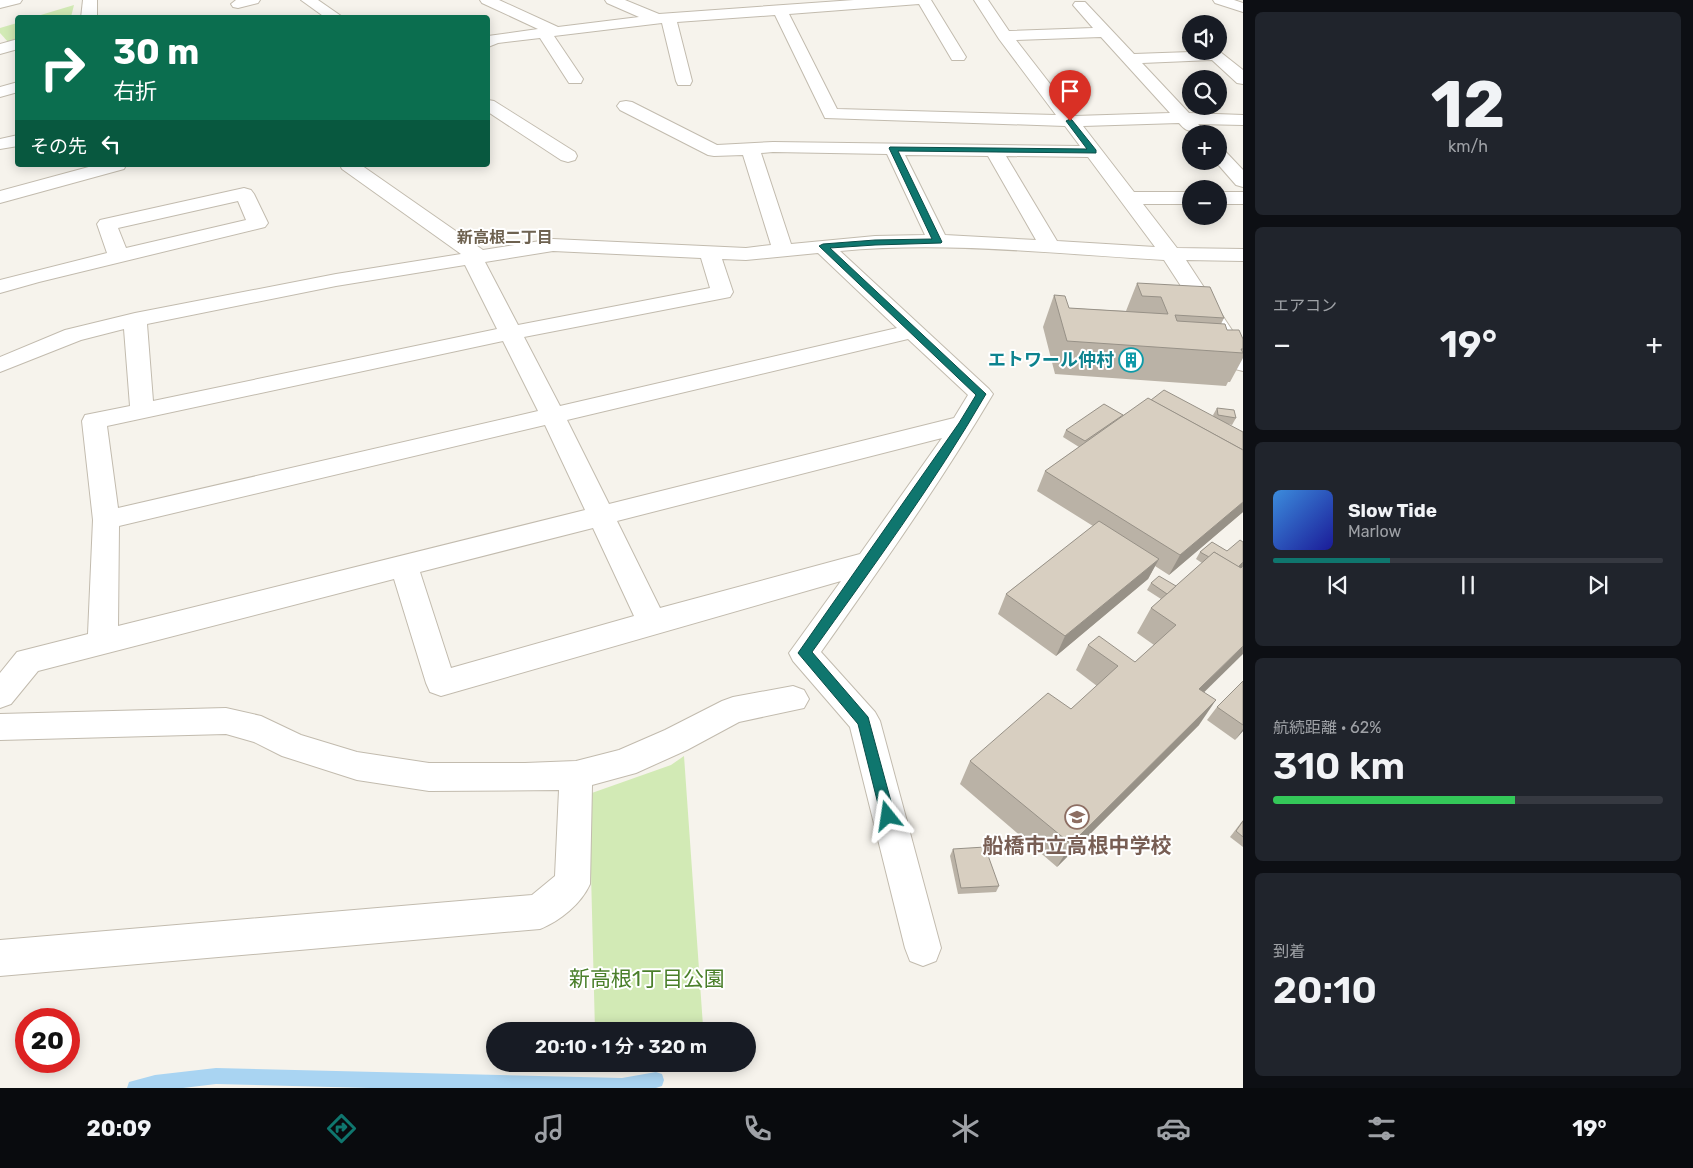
<!DOCTYPE html>
<html lang="ja">
<head>
<meta charset="utf-8">
<style>
  :root { --surface:#171b24; --page:#20242c; --text:#f1f3f6; --muted:#9ea1a6; --line:#363941; --accent:#0f766e }
  body { margin:0; font-family:Rubik,"Noto Sans JP",sans-serif; background:var(--page); color:var(--text); height:100vh; display:flex; flex-direction:column; font-size:19px; white-space:nowrap }
  * { box-sizing:border-box; margin:0 }
  p { font-size:16px; color:var(--muted) }
  .icon { flex:none; width:28px; height:28px; fill:none; stroke:currentColor; stroke-width:2; stroke-linecap:round; stroke-linejoin:round }
  .map { position:relative; flex:1; overflow:hidden }
  .drawer { display:flex; flex-direction:column; gap:12px; padding:12px; background:#0d0f14; width:450px }
  .drawer>* { flex:none }
  .top-card { position:absolute; left:15px; top:15px; width:475px; height:152px; border-radius:5px; box-shadow:0 2px 12px #0003; background:#0b6e4f; color:#fff; overflow:hidden }
  .buttons { position:absolute; left:1182px; top:15px; display:grid; gap:10px }
  .buttons a { display:grid; place-items:center; width:45px; height:45px; border-radius:50%; background:var(--surface); box-shadow:0 2px 12px #0003; font-size:25px }
  .speed { position:absolute; left:15px; top:1008px; display:flex; gap:10px; font-size:25px; font-weight:700; text-align:center }
  .speed>* { display:grid; place-content:center; width:65px; height:65px; border-radius:50%; background:var(--surface); box-shadow:0 2px 12px #0003; line-height:1 }
  .speed .limit { border:8px solid #d22; background:#fff; color:#111 }
  .pin { position:absolute; display:grid; place-items:center; width:42px; height:42px; color:#fff; margin:-51px -21px; border-radius:50% 50% 50% 0; rotate:-45deg; box-shadow:0 0 5px #0007 }
  .pin .icon { rotate:45deg }
  .me { position:absolute; width:55px; margin:-28px; rotate:345deg; stroke-linejoin:round; filter:drop-shadow(0 0 4px #0008) }
  .turn { display:flex; align-items:center; gap:18px; height:105px; padding:0 15px; font-size:22px }
  .turn .icon { width:65px; height:65px; stroke-width:2.5 }
  .turn b { display:block; font-size:35px; line-height:42px }
  .then { display:flex; align-items:center; height:48px; padding:0 15px; background:#0003; gap:10px; font-size:19px }
  .big { font-size:38px; font-weight:600; line-height:1.1 }
  .drawer .tile { flex:1; display:flex; flex-direction:column; justify-content:center; gap:8px; min-width:0; padding:0 18px; border-radius:8px; background:var(--page) }
  .drawer .dial { align-items:center; gap:0 }
  .dial b { font-size:65px; line-height:1 }
  .song { display:flex; align-items:center; gap:15px }
  .cover { width:60px; height:60px; border-radius:8px; background:linear-gradient(135deg,hsl(210 70% 55%),hsl(240 70% 35%)) }
  .played { height:5px; border-radius:2px; background:linear-gradient(90deg,var(--accent) 30%,var(--line) 30%) }
  .keys { display:flex; justify-content:space-around; direction:ltr }
  .heat { display:flex; justify-content:space-between; align-items:center; font-size:28px; direction:ltr }
  .charge { height:8px; border-radius:4px; background:linear-gradient(90deg,#34c759 62%,var(--line) 0) }
  .trip { position:absolute; left:486px; top:1022px; width:270px; height:50px; border-radius:25px; background:var(--surface); box-shadow:0 2px 12px #0003; font-weight:600; line-height:50px; text-align:center }
  .tabs { display:flex; height:80px; justify-content:space-around; align-items:center; background:#090b0e; color:var(--muted) }
  .tabs .icon { width:35px; height:35px }
  .tabs .active { color:var(--accent) }
  .tabs b { font-size:22px; color:var(--text) }
  main { display:flex; flex:1; min-height:0 }
  .map>svg:first-child { display:block }
  .green { fill:#d2eab5 }
  .lines { fill:none; stroke-linecap:round; stroke-linejoin:round }
  .stream { fill:#a9d4f2; fill-rule:evenodd }
  .minor-casing { stroke:#c2bbae; stroke-width:2 }
  .minor { fill:#fff; fill-rule:evenodd }
  .wall { fill:#bab2a6 }
  .shaded-wall { fill:#979187 }
  .building { fill:#d8cfc1; stroke:#979187 }
  .route { fill:#0f766e; stroke:#0a4d48 }
  .labels { text-anchor:middle; dominant-baseline:central; stroke-width:4; stroke-linejoin:round; paint-order:stroke }
  .far-neighbourhood-label { font-size:16px; font-weight:bold; fill:#6e6250; stroke:#fff }
  .culture-label { font-size:18px; font-weight:bold; fill:#0d838f; stroke:#fff; text-anchor:end }
  .near-education-label { font-size:21px; font-weight:bold; fill:#785e54; stroke:#fff }
  .near-park-label { font-size:21px; fill:#4a7f2a; stroke:#fff }
</style>
</head>
<body>
<main>
<div class="map">
<svg width="1243" height="1088" viewBox="0 0 1243 1088">
  <rect width="100%" height="100%" fill="#f6f3ec"/>
  <g class="green">
    <path d="M74,5L71,17H34Z"/>
    <path d="M17,23V41L9,43L0,33V28Z"/>
    <path d="M684,756L703,1026L651,1031H595L589,794L671,765Z"/>
  </g>
  <g class="lines">
    <path class="stream" d="M216,1068L622,1078L656,1072L662,1074L664,1080L662,1086L656,1088H370L216,1084L183,1088H127L129,1082L155,1075Z"/>
    <g class="minor-casing">
      <g id="minor">
        <path d="M0,0H22L20,3L0,8Z"/>
        <path d="M83,0H97V18H81Z"/>
        <path d="M236,0H260L258,3L238,8L233,7L231,4Z"/>
        <path d="M301,0H318L344,18H326Z"/>
        <path d="M480,0H499L558,27L639,17L607,3L605,0H625L659,14L854,0H931L966,57L964,60H952L919,4L789,14L837,109L1056,115L999,39L974,0H988L1009,31L1093,28L1073,5L1075,2H1085L1134,54L1219,51L1243,70V84L1237,83L1212,60L1142,63L1189,113L1243,115V125L1198,124L1200,126L1197,130C1188,132 1185,130 1179,123L1083,126L1134,192H1191V204H1143L1177,248L1243,249V261L1186,260L1243,347V371L1235,369L1164,260C1057,254 948,241 840,251L989,389L993,394C941,482 881,567 821,652L875,712L880,721L941,948L936,961L923,966L910,961L905,948L850,727L793,661L789,653L841,581L441,696L430,692L426,683L394,579L38,671L11,704L0,708V673L17,652L88,634L93,520L82,421L85,415L130,406L124,329L81,340L0,372V357L65,330L135,313L336,274L461,254L342,169L340,165H361L483,250L553,239L746,248L771,245L743,155L714,156L708,155L620,110L617,106L620,102L626,101L632,102L717,145L773,142L1080,146L1065,126L825,118L775,15L677,22L692,81L690,85H678L676,81L662,23L554,36L583,79L581,83H569L540,38L498,43L488,47V36L538,29L482,3ZM1101,37L1170,113L1075,116L1016,40ZM773,152L887,154L925,235L875,236L791,244L761,153ZM905,155L988,156L1036,240L945,235ZM1006,156L1088,157L1155,247L1057,241ZM553,251L701,258L710,288L518,325L485,262ZM818,253L897,328L560,406L524,337L730,297L733,292L722,259L746,260ZM465,265L497,329L153,401L147,324L336,286ZM908,339L968,395L954,418L609,504L567,420ZM503,341L538,411L118,508L107,426ZM545,425L585,510L118,626L119,526ZM942,438L860,554L660,608L617,521ZM593,528L634,616L451,668L420,572Z"/>
        <path d="M1213,0H1234L1243,3V12L1215,3Z"/>
        <path d="M18,39V49L0,54V44Z"/>
        <path d="M18,82V92L0,97V87Z"/>
        <path d="M488,100L494,101L575,152L577,156L575,160L568,162L561,160L488,112Z"/>
        <path d="M18,135V146L0,149V139Z"/>
        <path d="M1219,149L1225,151L1243,170V187L1236,185L1215,161H1219Z"/>
        <path d="M96,165H126L124,169L0,203V191Z"/>
        <path d="M244,188L251,190L254,194L268,223L265,227L39,282L0,293V280L107,253L97,224L100,220ZM238,201L246,220L126,248L118,228Z"/>
        <rect x="1219" y="192" width="24" height="12"/>
        <path d="M793,686L804,690L809,699L804,708L739,722L687,750L636,773L592,785L590,884C581,904 560,921 540,929L0,976V940L532,895L555,876L559,790L429,791L357,780L282,756L254,742L226,734L0,740V714L226,708L261,716L301,735L357,752L429,763H525L576,761L619,750L665,730L722,701L733,697Z"/>
      </g>
    </g>
    <use href="#minor" class="minor"/>
  </g>
  <g class="wall">
    <path d="M1137,283L1224,318L1221,324L1227,330L1243,339V358L1230,382H1228L1226,386L1055,374L1043,327L1054,295L1069,308L1126,311Z"/>
    <path d="M1151,400L1214,417L1213,415L1217,408L1236,418L1232,425L1228,424L1243,512L1169,575L1155,566L1148,579L1056,656L998,614L1006,594L1093,526L1037,491L1045,471L1079,447L1063,437L1066,430L1123,415Z"/>
    <path d="M1212,542L1204,693L1199,725L1057,867L960,784L970,761L1071,709L1097,686L1076,670L1088,645L1135,662L1154,645L1137,633L1151,608L1161,599L1147,590L1151,583L1176,586L1202,563L1196,559L1200,552Z"/>
    <path d="M1243,681V731L1235,740L1207,720L1217,707Z"/>
    <path d="M1243,820V847L1230,837Z"/>
    <path d="M953,849L999,886L996,892L958,894L950,856Z"/>
  </g>
  <g class="shaded-wall">
    <path d="M1243,502V512L1169,575L1180,555Z"/>
    <path d="M1159,559L1148,579L1056,656L1065,636Z"/>
    <path d="M1243,562V566L1228,579L1232,572Z"/>
    <path d="M1243,646V654L1183,713L1199,689Z"/>
    <path d="M1216,700L1199,725L1057,867L1071,844Z"/>
    <path d="M1243,729V731L1235,740Z"/>
  </g>
  <g class="building">
    <path d="M1137,283L1210,287L1224,318L1175,315L1177,321L1225,324L1227,330H1239L1243,339V349H1241L1243,353L1067,341L1054,295L1065,296L1069,308L1168,314L1161,297L1142,296Z"/>
    <path d="M1164,390L1243,432V450L1151,400Z"/>
    <path d="M1148,398L1243,450V502L1180,555L1045,471Z"/>
    <path d="M1104,404L1123,415L1085,441L1066,430Z"/>
    <path d="M1217,408L1234,410L1236,418L1218,415Z"/>
    <path d="M1099,521L1159,559L1065,636L1006,594Z"/>
    <path d="M1240,540L1243,542V562L1238,567L1214,552L1209,557L1200,552L1212,542L1227,551Z"/>
    <path d="M1214,552L1241,568L1243,566V646L1199,689L1216,700L1071,844L970,761L1048,693L1071,709L1118,666L1088,645L1099,636L1135,662L1176,625L1151,608Z"/>
    <path d="M1159,576L1176,586L1167,594L1151,583Z"/>
    <path d="M1243,681V725L1217,707Z"/>
    <path d="M1243,821V837L1236,831Z"/>
    <path d="M985,847L999,886L961,888L953,849Z"/>
  </g>
  <path class="route" d="M1070,119L1072,120L1096,150V153L898,151L942,242L941,243L875,245L830,248L986,394C934,484 872,568 812,652L868,717L895,816L893,820L888,822L883,820L881,816L858,724L798,653L959,423L976,395L819,246L823,244L875,240L932,239L889,148L890,147L1087,149L1066,121Z"/>
  <defs>
    <g id="building-ring" transform="scale(1.25)"><circle r="9.5" fill="#fff" stroke="#0f9aa8" stroke-width="1.5"/><path d="M-4-6H4V6H1V3H-1V6H-4ZM-2.5-4.3h1.7v1.8h-1.7ZM.8-4.3h1.7v1.8H.8ZM-2.5-1h1.7V.8h-1.7ZM.8-1h1.7V.8H.8Z" fill="#0f9aa8"/></g>
    <g id="school-ring" transform="scale(1.25)"><circle r="9.5" fill="#fff" stroke="#8d6e63" stroke-width="1.5"/><path d="M0-5L7-2L0 1L-7-2ZM-4 1L0 2.5L4 1V4Q0 6-4 4Z" fill="#8d6e63"/></g>
  </defs>
  <g fill-rule="evenodd">
    <use href="#building-ring" x="1131" y="360"/>
    <use href="#school-ring" x="1077" y="817"/>
  </g>
  <g class="labels">
    <g class="far-neighbourhood-label">
      <text x="505" y="237">新高根二丁目</text>
    </g>
    <g class="culture-label">
      <text x="1114" y="360">エトワール仲村</text>
    </g>
    <g class="near-education-label">
      <text x="1077" y="845">船橋市立高根中学校</text>
    </g>
    <g class="near-park-label">
      <text x="647" y="978">新高根1丁目公園</text>
    </g>
  </g>
</svg>
<div class="buttons">
<a><svg class="icon" aria-label="sound" viewBox="0 0 24 24"><path d="M4 9h4l5-4v14l-5-4H4zM17 9q2 3 0 6"/></svg></a>
<a><svg class="icon" aria-label="search" viewBox="0 0 24 24"><circle cx="10" cy="10" r="6"/><path d="M15 15l6 6"/></svg></a>
<a>+</a>
<a>−</a>
</div>
<div class="speed"><div class="limit">20</div></div>
<div class="pin" style="left:1070px;top:121px;background:#d93025"><svg class="icon" aria-label="arrive" viewBox="0 0 24 24"><path d="M6 21V4h12l-3 4 3 4H6"/></svg></div>
<svg class="me" style="left:888px;top:816px" viewBox="-20 -20 40 40"><path d="M0-17L14 15 0 8-14 15z" fill="#0f766e" stroke="#fff" stroke-width="4"/></svg>
<div class="trip">20:10 · 1 分 · 320 m</div>
<div class="top-card">
<div class="turn"><svg class="icon" aria-label="right" viewBox="0 0 24 24"><path d="M7 20v-9h11M14 6l5 5-5 5"/></svg><div><b>30 m</b>右折</div></div>
<div class="then">その先<svg class="icon" aria-label="left" viewBox="0 0 24 24"><path d="M17 20v-9H6M10 6l-5 5 5 5"/></svg></div>
</div>
</div>
<section class="drawer">
<div class="tile dial"><b>12</b><p>km/h</p></div>
<div class="tile"><p>エアコン</p>
<div class="heat"><a>−</a><b class="big">19°</b><a>+</a></div>
</div>
<div class="tile">
<div class="song"><i class="cover"></i><div><b>Slow Tide</b><p>Marlow</p></div></div>
<div class="played"></div>
<div class="keys"><svg class="icon" aria-label="previous" viewBox="0 0 24 24"><path d="M18 5L8 12l10 7zM5 5v14"/></svg><svg class="icon" aria-label="pause" viewBox="0 0 24 24"><path d="M8 5v14M16 5v14"/></svg><svg class="icon" aria-label="next" viewBox="0 0 24 24"><path d="M6 5l10 7-10 7zM19 5v14"/></svg></div>
</div>
<div class="tile"><p>航続距離 · 62%</p><b class="big">310 km</b><div class="charge"></div></div>
<div class="tile"><p>到着</p><b class="big">20:10</b></div>
</section>
</main>
<nav class="tabs">
<b>20:09</b>
<svg class="icon active" aria-label="directions" viewBox="0 0 24 24"><path d="M12 3l9 9-9 9-9-9zM9 14v-3h6M13 9l2 2-2 2"/></svg>
<svg class="icon" aria-label="music" viewBox="0 0 24 24"><path d="M9 18V5l10-2v13"/><circle cx="6" cy="18" r="3"/><circle cx="16" cy="16" r="3"/></svg>
<svg class="icon" aria-label="phone" viewBox="0 0 24 24"><path d="M5 4h4l2 5-3 2q2 4 5 5l2-3 5 2v4C11 20 4 13 5 4z"/></svg>
<svg class="icon" aria-label="climate" viewBox="0 0 24 24"><path d="M12 3v18M4 7l16 10M4 17L20 7"/></svg>
<svg class="icon" aria-label="car" viewBox="0 0 24 24"><path d="M5 17H2v-5l4-1 3-4h7l3 4 3 1v5h-3M9 17h6M6 11h13"/><circle cx="7" cy="17" r="2"/><circle cx="17" cy="17" r="2"/></svg>
<svg class="icon" aria-label="filters" viewBox="0 0 24 24"><path d="M4 7h16M4 17h16"/><circle cx="9" cy="7" r="2"/><circle cx="15" cy="17" r="2"/></svg>
<b>19°</b>
</nav>
</body>
</html>
